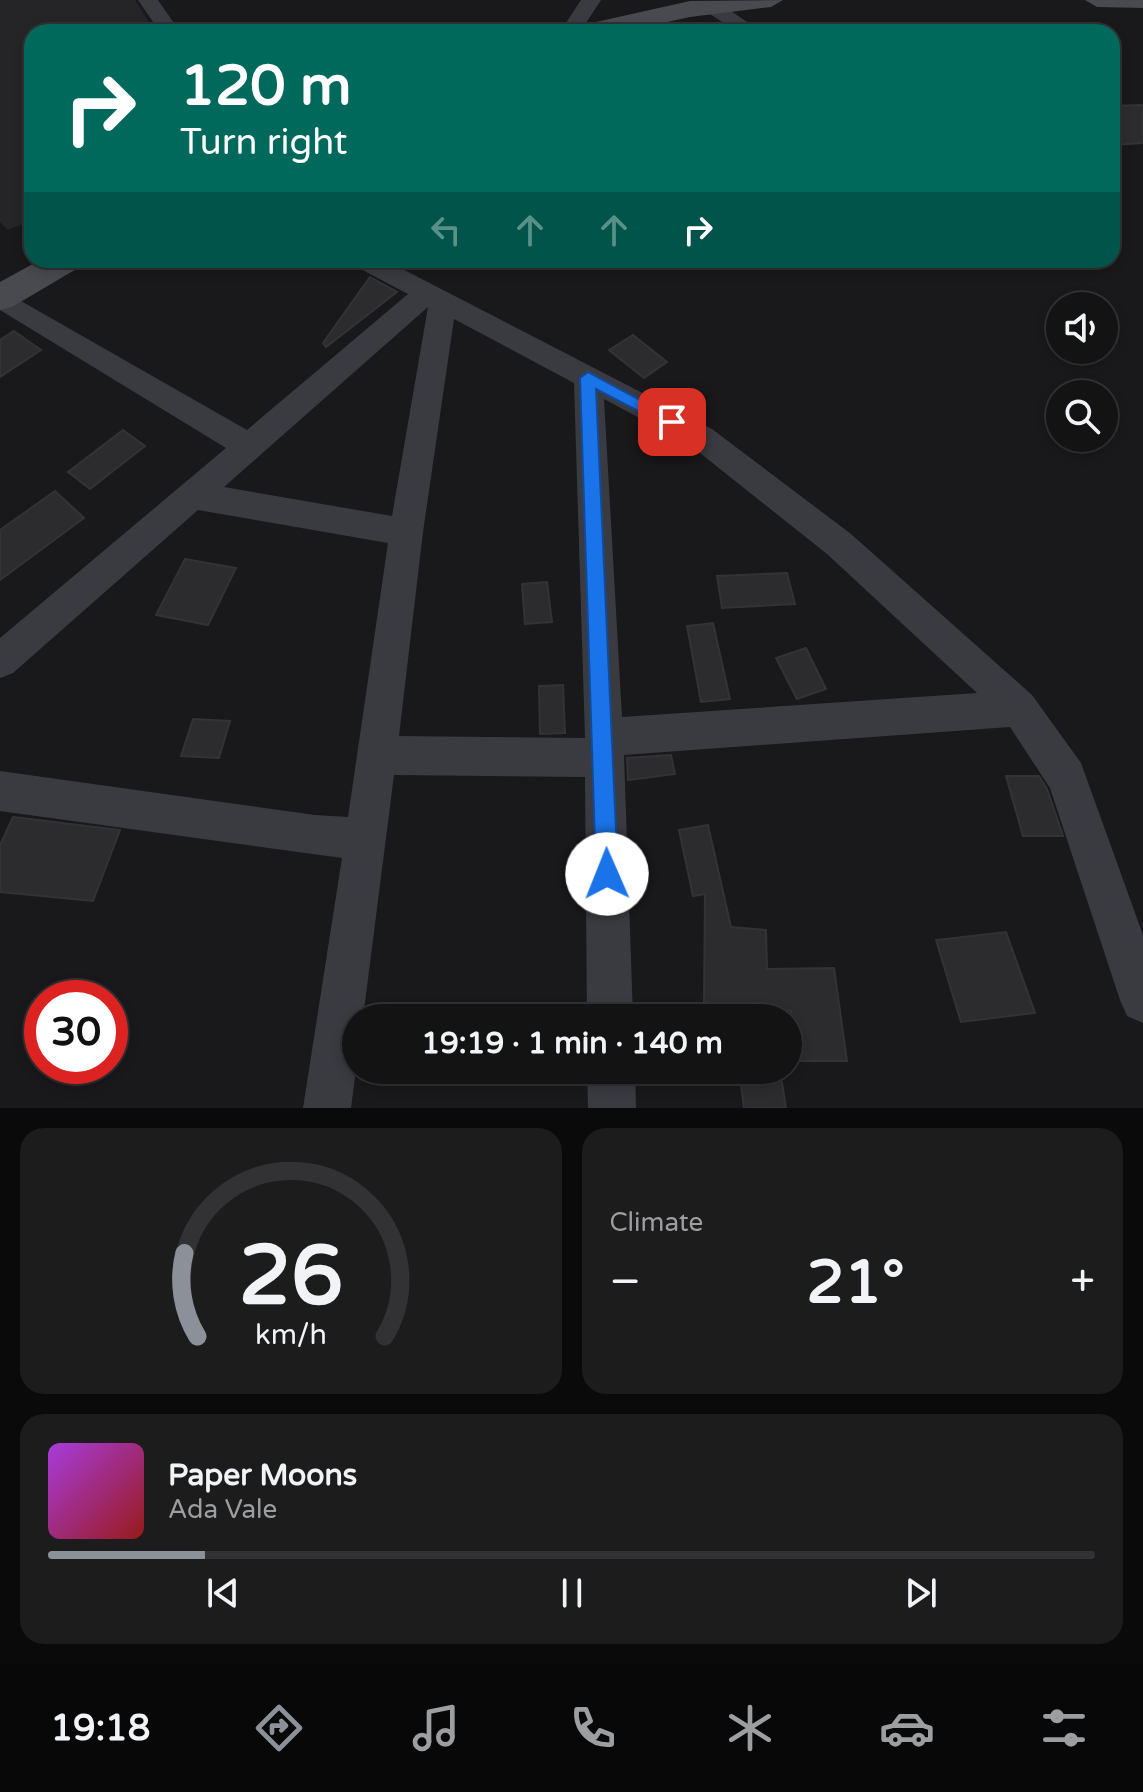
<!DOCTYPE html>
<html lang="en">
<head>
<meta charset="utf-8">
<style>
  :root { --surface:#131314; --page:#1c1c1d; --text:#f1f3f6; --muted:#9d9ea0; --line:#323234; --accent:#8c9099 }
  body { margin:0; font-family:"Varela Round",sans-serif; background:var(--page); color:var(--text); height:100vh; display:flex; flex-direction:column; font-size:30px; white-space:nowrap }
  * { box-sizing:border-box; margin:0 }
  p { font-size:26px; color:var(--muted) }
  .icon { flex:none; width:44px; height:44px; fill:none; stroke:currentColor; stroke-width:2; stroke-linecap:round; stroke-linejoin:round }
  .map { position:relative; height:1108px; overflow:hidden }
  .sheet { display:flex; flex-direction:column; gap:20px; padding:20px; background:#0a0a0b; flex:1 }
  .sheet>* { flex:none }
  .hud { position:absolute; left:24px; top:24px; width:1096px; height:244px; border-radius:24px; box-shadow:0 4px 12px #0003,0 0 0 2px var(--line); background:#00695c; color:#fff; overflow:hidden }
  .tools { position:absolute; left:1046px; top:292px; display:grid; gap:16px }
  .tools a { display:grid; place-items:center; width:72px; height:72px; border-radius:50%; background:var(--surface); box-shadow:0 4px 12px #0003,0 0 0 2px var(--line); font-size:40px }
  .speed { position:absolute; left:24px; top:980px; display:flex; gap:16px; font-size:40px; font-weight:700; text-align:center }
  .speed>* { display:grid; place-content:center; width:104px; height:104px; border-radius:50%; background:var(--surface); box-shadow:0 4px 12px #0003,0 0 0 2px var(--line); line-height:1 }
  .speed .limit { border:12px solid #d22; background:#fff; color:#111 }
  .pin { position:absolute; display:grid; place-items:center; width:68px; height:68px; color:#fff; margin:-34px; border-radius:16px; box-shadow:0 4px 12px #0006 }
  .me { position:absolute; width:88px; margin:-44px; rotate:359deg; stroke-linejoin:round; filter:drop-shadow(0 0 6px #0008) }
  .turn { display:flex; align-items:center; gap:28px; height:168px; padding:0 24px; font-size:36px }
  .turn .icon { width:104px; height:104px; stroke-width:2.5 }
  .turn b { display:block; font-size:56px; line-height:68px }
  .lanes { display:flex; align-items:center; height:76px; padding:0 24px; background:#0003; justify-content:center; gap:40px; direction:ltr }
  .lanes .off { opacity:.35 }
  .big { font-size:60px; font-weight:700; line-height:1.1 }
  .sheet .card { flex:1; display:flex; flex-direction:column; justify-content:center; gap:12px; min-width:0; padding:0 28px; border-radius:24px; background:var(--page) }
  .sheet .dial { align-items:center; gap:0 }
  .dial svg { height:208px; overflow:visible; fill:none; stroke:var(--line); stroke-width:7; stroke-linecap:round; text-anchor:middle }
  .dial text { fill:var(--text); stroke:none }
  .song { display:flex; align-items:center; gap:24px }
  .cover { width:96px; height:96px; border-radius:12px; background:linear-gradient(135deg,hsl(280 70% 55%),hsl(0 70% 35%)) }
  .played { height:8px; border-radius:4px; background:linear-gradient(90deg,var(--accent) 15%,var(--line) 15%) }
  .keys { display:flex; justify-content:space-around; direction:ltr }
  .heat { display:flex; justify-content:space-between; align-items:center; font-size:44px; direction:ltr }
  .sheet .tiles { flex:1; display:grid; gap:20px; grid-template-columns:1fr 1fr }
  .card:last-child { grid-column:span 2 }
  .trip { position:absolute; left:342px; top:1004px; width:460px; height:80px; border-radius:40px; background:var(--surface); box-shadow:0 4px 12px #0003,0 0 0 2px var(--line); font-weight:700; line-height:80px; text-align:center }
  .tab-bar { display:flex; height:128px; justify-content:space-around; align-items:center; background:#080808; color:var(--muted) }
  .tab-bar .icon { width:56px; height:56px }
  .tab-bar .on { color:var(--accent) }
  .tab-bar b { font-size:36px; color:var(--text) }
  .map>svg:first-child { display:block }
  .built { fill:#252528 }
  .building { fill:#2c2c2f; stroke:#333337; stroke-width:2 }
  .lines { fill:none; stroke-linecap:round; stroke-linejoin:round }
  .street { fill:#3a3b40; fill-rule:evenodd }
  .secondary { fill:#484a50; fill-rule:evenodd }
  .route { fill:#1a73e8; stroke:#114b97; stroke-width:2 }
</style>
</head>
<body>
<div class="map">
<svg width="1143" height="1108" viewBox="0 0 1143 1108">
  <rect width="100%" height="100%" fill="#19191b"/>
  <path class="built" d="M0,0H135L155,32H32V220L8,230L0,222Z"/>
  <g class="building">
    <path d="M1143,105V143L1112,145V106Z"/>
    <path d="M370,277L397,292L326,347L323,343Z"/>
    <path d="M14,331L41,350L0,377V340Z"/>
    <path d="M633,335L667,362L644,378L609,350Z"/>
    <path d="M123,430L145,446L90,489L68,472Z"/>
    <path d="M55,491L84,518L0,580V530Z"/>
    <path d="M185,559L236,568L208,625L156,615Z"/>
    <path d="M787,573L795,604L722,608L717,576Z"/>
    <path d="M547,582L552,622L525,624L522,584Z"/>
    <path d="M713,623L730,699L701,702L687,626Z"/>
    <path d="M806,648L826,689L797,699L776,658Z"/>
    <path d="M563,685L565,733L540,734L539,686Z"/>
    <path d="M193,719L230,721L219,758L181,756Z"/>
    <path d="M671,755L675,774L628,780L627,758Z"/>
    <path d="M1006,776H1039L1047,789L1063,836H1023Z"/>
    <path d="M13,817L120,830L93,901L0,892V845Z"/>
    <path d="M708,825L731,927L766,930L767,969L834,968L847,1061H797L791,1011L704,1002L705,894L693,896L679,830Z"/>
    <path d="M1006,932L1035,1013L961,1022L936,940Z"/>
    <path d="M739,1070H780L786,1108H744Z"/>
  </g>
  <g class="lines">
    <g class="street">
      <path d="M138,0H158L180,32H160Z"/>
      <path d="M581,0H601L580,32H560Z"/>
      <path d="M712,1L719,3L762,32H738L705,11L702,7L705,3Z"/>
      <path d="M351,260H385L712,429L851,534L1032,695L1081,763L1143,935V1023L1127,1016L1120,1000L1050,788L1010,727L624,755L633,1018H587L585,777L394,775L363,1018H356V1070L351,1108H303L342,858L0,811V771L315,815L348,817L388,543L198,510L13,673L0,678V638L226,448L0,310V289L247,430L408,294L355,266ZM428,307L392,516L224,487ZM454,319L574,383L585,738L399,736L423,532ZM604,399L690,445L827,554L977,693L622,717Z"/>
      <path d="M587,1070H635L636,1108H588Z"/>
    </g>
    <g class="secondary">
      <path d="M783,0L771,7L690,17L622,32H574L578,26L690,1Z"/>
      <path d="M1085,0H1143V8L1097,7Z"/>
      <path d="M40,260H83L78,268L12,307L0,310V282Z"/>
    </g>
  </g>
  <path class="route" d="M588,372L681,422L672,428L667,426L596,389L618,874L615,882L607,885L599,882L596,874L580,378Z"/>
</svg>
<div class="tools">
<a><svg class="icon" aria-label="sound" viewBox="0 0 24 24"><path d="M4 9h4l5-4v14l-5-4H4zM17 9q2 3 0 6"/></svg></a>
<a><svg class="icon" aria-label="search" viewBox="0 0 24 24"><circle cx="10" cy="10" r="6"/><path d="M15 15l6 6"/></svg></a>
</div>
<div class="speed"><div class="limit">30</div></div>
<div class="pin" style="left:672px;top:422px;background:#d93025"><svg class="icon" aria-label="arrive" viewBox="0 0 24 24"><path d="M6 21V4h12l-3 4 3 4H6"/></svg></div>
<svg class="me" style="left:607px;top:874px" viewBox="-20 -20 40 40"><circle r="19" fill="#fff"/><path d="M0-13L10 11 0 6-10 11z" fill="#1a73e8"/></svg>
<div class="trip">19:19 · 1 min · 140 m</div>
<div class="hud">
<div class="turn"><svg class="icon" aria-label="right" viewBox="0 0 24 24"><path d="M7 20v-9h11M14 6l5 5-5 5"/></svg><div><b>120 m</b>Turn right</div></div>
<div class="lanes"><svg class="icon off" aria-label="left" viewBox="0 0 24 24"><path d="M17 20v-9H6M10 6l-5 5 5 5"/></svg><svg class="icon off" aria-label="ahead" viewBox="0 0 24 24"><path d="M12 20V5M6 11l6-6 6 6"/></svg><svg class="icon off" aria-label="ahead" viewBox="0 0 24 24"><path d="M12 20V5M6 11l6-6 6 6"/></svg><svg class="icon" aria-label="right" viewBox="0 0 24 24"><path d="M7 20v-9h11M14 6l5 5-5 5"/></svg></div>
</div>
</div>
<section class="sheet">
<div class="tiles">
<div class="card dial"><svg viewBox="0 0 100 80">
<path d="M14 69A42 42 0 1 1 86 69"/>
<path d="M14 69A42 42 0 0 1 9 37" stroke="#8c9099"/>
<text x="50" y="56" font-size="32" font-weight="700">26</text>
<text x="50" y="72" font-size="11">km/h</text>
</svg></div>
<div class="card"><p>Climate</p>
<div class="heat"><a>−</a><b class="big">21°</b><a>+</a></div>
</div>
<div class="card">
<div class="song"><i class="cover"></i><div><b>Paper Moons</b><p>Ada Vale</p></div></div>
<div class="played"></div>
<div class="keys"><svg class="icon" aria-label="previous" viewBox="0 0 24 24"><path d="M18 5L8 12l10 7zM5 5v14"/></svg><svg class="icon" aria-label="pause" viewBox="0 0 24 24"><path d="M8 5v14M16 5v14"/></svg><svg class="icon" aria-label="next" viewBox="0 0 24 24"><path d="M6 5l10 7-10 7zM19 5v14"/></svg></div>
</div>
</div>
</section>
<nav class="tab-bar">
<b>19:18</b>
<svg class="icon on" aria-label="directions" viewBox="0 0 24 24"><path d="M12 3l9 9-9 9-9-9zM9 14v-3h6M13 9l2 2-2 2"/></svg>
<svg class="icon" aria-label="music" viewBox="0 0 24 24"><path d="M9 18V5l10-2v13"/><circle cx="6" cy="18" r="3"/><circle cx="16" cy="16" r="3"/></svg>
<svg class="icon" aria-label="phone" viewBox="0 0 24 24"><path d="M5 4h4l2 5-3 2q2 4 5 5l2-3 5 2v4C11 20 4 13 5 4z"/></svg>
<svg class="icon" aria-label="climate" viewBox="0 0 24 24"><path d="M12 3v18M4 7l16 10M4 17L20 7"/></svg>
<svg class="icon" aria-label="car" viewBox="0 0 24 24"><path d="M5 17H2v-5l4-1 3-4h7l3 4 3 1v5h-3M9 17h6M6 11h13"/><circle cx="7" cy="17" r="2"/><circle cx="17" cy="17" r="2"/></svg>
<svg class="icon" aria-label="filters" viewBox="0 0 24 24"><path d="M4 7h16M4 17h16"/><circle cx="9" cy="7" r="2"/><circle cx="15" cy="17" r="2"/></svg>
</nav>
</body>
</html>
